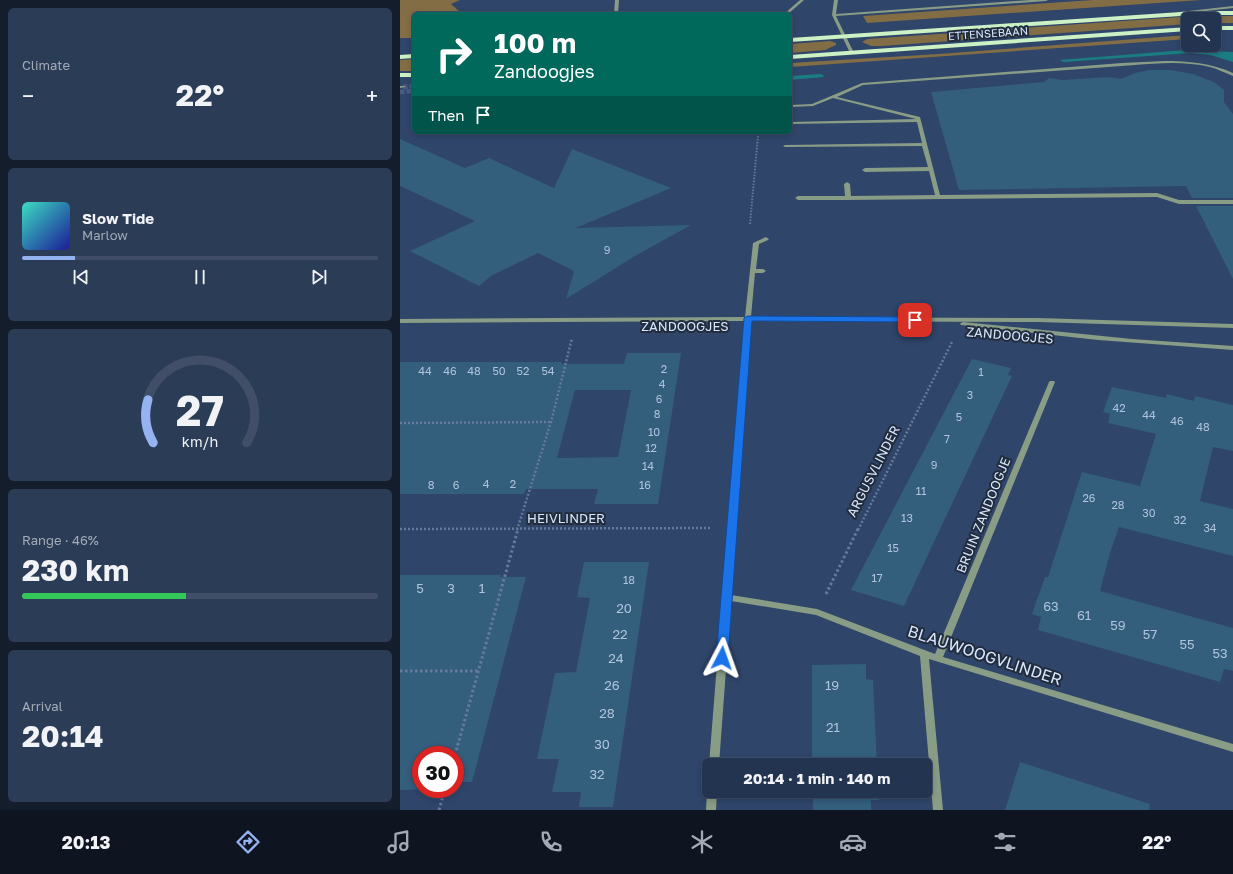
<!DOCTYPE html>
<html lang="en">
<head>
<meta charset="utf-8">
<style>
  :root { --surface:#233450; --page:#2b3c57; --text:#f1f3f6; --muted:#a3aab7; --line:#404f67; --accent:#95b2f1 }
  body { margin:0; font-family:"Golos Text",sans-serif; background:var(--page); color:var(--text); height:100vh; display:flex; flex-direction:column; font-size:15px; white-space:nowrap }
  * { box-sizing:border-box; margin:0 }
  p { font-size:13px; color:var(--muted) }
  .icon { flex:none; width:22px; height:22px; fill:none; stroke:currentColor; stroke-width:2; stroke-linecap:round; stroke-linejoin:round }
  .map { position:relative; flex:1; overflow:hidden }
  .drawer { display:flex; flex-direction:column; gap:8px; padding:8px; background:#131d2c; width:400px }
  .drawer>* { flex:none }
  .hud { position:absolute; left:12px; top:12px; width:380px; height:122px; border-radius:6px; box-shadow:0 2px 6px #0003,0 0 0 1px var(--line); background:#00695c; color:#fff; overflow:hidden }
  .tools { position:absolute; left:781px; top:12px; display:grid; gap:8px }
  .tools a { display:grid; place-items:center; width:40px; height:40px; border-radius:6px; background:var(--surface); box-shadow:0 2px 6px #0003,0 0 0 1px var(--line); font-size:20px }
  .speed { position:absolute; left:12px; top:746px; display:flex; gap:8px; font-size:20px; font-weight:700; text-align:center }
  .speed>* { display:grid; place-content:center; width:52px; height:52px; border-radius:50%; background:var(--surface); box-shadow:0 2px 6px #0003,0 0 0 1px var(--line); line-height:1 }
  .speed .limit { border:6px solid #d22; background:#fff; color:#111 }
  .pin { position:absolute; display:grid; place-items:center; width:34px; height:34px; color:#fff; margin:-17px; border-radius:8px; box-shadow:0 2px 6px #0006 }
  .me { position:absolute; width:44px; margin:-22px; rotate:4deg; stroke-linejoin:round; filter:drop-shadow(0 0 3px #0008) }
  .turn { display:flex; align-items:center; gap:14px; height:84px; padding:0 16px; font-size:18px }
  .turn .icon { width:52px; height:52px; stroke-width:2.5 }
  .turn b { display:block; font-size:28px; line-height:34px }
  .then { display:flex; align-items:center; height:38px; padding:0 16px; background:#0003; gap:8px; font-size:15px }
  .big { font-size:30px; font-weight:700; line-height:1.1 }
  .drawer .card { flex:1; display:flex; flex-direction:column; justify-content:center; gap:6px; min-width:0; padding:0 14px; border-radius:6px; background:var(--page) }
  .drawer .dial { align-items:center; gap:0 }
  .dial svg { height:104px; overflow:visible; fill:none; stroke:var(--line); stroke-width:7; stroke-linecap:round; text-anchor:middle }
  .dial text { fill:var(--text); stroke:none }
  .song { display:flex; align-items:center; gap:12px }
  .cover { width:48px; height:48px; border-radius:6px; background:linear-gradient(135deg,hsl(170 70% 55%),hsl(240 70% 35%)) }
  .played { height:4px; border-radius:2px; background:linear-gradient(90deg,var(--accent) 15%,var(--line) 15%) }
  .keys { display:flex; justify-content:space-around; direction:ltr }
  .heat { display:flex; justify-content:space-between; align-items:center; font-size:22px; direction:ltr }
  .charge { height:6px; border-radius:3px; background:linear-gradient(90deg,#34c759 46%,var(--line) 0) }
  .trip { position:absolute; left:302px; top:758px; width:230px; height:40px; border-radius:6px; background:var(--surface); box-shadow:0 2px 6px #0003,0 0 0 1px var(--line); font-weight:700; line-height:40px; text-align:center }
  .dock { display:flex; height:64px; justify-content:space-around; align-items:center; background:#0e1520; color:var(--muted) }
  .dock .icon { width:28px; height:28px }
  .dock .selected { color:var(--accent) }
  .dock b { font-size:18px; color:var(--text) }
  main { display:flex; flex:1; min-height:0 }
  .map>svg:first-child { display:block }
  .green { fill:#836d45 }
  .water { fill:#1a7d82 }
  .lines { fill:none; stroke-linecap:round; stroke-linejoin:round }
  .stream { fill:#1a7d82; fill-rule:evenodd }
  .building { fill:#335e7c; fill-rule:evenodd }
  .minor-tunnel { stroke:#485d80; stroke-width:4.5; stroke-dasharray:4.5 2; stroke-linecap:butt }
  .path-far3 { stroke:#667a9a; stroke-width:1.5; stroke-dasharray:1 1; stroke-linecap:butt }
  .path-far2 { stroke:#667a9a; stroke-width:2; stroke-dasharray:1.5 1.5; stroke-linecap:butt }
  .path-far1 { stroke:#667a9a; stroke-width:2.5; stroke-dasharray:2 2; stroke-linecap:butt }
  .path { stroke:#667a9a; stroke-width:3; stroke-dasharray:2.5 2.5; stroke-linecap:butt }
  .minor { fill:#899c85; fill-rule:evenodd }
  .major { fill:#cbf1c4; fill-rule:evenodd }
  .route { fill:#1a73e8; stroke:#114b97 }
  .labels { text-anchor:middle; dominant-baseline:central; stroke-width:4; stroke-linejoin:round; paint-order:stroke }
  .far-street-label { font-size:11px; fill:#d8e6fd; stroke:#212c3c }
  .number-label { font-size:11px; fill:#afc4dd }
  .street-label { font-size:13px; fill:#d8e6fd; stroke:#212c3c }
  .near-number-label { font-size:13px; fill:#afc4dd }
  .near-street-label { font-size:16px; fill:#d8e6fd; stroke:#212c3c }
</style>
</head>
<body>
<main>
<section class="drawer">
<div class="card"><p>Climate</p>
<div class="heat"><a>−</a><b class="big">22°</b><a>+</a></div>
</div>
<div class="card">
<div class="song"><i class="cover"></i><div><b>Slow Tide</b><p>Marlow</p></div></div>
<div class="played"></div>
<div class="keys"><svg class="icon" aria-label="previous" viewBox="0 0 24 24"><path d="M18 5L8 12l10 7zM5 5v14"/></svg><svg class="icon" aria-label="pause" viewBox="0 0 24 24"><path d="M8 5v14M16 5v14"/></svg><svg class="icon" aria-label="next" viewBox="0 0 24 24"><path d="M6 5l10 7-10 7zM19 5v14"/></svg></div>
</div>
<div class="card dial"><svg viewBox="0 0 100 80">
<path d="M14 69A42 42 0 1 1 86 69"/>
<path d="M14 69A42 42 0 0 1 10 36" stroke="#95b2f1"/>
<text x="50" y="56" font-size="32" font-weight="700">27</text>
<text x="50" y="72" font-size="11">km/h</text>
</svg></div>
<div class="card"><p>Range · 46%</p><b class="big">230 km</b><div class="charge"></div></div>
<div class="card"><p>Arrival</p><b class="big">20:14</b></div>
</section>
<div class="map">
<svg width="833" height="810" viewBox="0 0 833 810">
  <rect width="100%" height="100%" fill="#2f456a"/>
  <g class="green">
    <path d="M0,0H60L51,4L61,13L14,14V38H0Z"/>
    <path d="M693,0H801L467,23L463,16Z"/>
    <path d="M833,16V23H814V19H788V24L482,46H471L462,42L467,39L780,17Z"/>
    <path d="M788,35V39L390,67V63L539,54Z"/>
    <path d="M430,41L436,43V45L425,50L390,53V44Z"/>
    <path d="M14,59V71H0V60Z"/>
  </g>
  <path class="water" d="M786,50L833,52V62L810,55L791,53L664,62L659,60Z"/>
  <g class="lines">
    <path class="stream" d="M421,74L424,76L423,77L390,80V76Z"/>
  </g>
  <g class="building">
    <path d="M750,70H771L793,74L814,82L824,90V102L833,114V198H792L786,186L559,190L531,92L644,82L649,78L663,80L709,77L721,79L735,73Z"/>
    <path d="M0,139L65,168L89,158L154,188L172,149L271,188L176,228L291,225L235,256L166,299L174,271L138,253L91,276L79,286L10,251L75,221L0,186Z"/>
    <path d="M796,206H833V279Z"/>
    <path d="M227,353H281L258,504H194L198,489H126L124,494H0V362H162L161,364H224ZM175,390H231L218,457L157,458Z"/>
    <path d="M572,359L611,368L608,375L612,376L504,606L451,590Z"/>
    <path d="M712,387L766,398L767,394L794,401L795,396L833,405V451L813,447L800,501L833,509V556L719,527L710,553L700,591L833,628V671L824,669L820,682L638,630L641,617L632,614L645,577H648L682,472L740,486L756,434L708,423L710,414L703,412Z"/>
    <path d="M184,562H249L213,807H179L181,792H152L159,759H137L155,673L176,672L190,598L177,597Z"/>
    <path d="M0,575H101L100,577H126L72,782H55V755H21V789H40L0,790Z"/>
    <path d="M466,664V679L473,680L477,765H412V665Z"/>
    <path d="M620,762L750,804L749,810H605Z"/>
    <path d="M413,791H479V800H471V810H413Z"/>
  </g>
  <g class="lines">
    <g class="minor-tunnel">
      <path d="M3,87L14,86"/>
      <path d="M0,92L14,91"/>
    </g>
    <path class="path-far3" d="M358,137V132"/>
    <path class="path-far2" d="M350,224L358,136"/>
    <g class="path-far1">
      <path d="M0,423L151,422"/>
      <path d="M0,529L311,528"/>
      <path d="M117,530L151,422L172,338"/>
      <path d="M458,530L552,342"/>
    </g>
    <g class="path">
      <path d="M426,594L458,529"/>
      <path d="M0,671H78"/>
      <path d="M55,755L118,529"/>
      <path d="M39,810L45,789"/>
    </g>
    <g class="minor">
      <path d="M215,0H219L218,14H214Z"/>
      <path d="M400,0H404L388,14H384Z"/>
      <path d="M434,0H438L436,14L630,0H648L646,1L436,16L454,53L452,54L450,53L432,15Z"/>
      <path d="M833,6V8L779,14L777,13L779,12Z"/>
      <path d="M764,61C788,61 811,63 833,73V76C825,73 818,69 810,67C785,61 759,63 735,65L463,85L437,97L520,117L540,195L757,193L779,200H833V204H779L757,197L448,200H398L395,198L398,196H445L444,184L447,182L450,184L451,196L535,195L529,171L465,172L462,170L465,168L528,167L522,146L385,147L383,146L385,145L522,143L517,122L390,124V122L516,119L433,98L413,106L390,107V105L412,104L462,83L722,63Z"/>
      <path d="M0,86H5V87L0,88Z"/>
      <path d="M366,237L369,239L368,240L359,244L356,269H363L366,271L363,273H355L351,317L638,318L833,324V328L638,322L351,321L331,595L417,609L535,654L649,382L650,381H654L655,382L543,657L833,744V752L529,659L543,810H533L520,656L416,615L331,601L319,765H309L344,321L0,323V319L345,317L353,243Z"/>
      <path d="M563,322L732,339L833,346V350L698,340L561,325L560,324L561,323Z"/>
      <path d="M308,788L309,791H317L316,810H306L307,791Z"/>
    </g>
    <g class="major">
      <path d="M796,11H833V15H796L390,42V38Z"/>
      <rect x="814" y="26" width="19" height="4"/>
      <path d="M788,27V31L390,59V55Z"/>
      <path d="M14,54V58L0,59V55Z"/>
      <rect x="0" y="73" width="14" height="4"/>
    </g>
  </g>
  <path class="route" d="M348,316L515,317L519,320L515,322L352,321L328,658L326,661L322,662L318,661L316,658L344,318Z"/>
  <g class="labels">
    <g class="far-street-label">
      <text transform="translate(588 33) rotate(-4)">ETTENSEBAAN</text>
    </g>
    <g class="number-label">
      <text x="207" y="249">9</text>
      <text x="264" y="368">2</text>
      <text x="25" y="370">44</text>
      <text x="50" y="370">46</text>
      <text x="74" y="370">48</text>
      <text x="99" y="370">50</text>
      <text x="123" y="370">52</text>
      <text x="148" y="370">54</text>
      <text x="581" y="371">1</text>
      <text x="262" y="383">4</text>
      <text x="570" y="394">3</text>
      <text x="259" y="398">6</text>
      <text x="719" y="407">42</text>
      <text x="257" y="413">8</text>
      <text x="749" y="414">44</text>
      <text x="559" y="416">5</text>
      <text x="777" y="420">46</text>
      <text x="803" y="426">48</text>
      <text x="254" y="431">10</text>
      <text x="547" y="438">7</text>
      <text x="251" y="447">12</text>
      <text x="534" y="464">9</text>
      <text x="248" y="465">14</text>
      <text x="86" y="483">4</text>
      <text x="113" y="483">2</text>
      <text x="31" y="484">8</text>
      <text x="56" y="484">6</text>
      <text x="245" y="484">16</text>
      <text x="521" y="490">11</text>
      <text x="689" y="497">26</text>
      <text x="718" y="504">28</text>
      <text x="749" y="512">30</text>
      <text x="507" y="517">13</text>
      <text x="780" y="519">32</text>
      <text x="810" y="527">34</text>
      <text x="493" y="547">15</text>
      <text x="477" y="577">17</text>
      <text x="229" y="579">18</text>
    </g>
    <g class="street-label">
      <text x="285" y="326">ZANDOOGJES</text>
      <text transform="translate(610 335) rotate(5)">ZANDOOGJES</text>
      <text transform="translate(473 471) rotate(-63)">ARGUSVLINDER</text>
      <text transform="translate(583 515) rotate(-68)">BRUIN ZANDOOGJE</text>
      <text x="166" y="518">HEIVLINDER</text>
    </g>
    <g class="near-number-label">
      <text x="20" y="588">5</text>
      <text x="51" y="588">3</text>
      <text x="82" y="588">1</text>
      <text x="651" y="606">63</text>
      <text x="224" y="608">20</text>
      <text x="684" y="615">61</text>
      <text x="718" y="625">59</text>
      <text x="220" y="634">22</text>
      <text x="750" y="634">57</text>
      <text x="787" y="644">55</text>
      <text x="820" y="653">53</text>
      <text x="216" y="658">24</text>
      <text x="212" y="685">26</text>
      <text x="432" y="685">19</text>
      <text x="207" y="713">28</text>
      <text x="433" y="727">21</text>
      <text x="202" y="744">30</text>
      <text x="197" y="774">32</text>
    </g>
    <g class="near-street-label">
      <text transform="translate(585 655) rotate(18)">BLAUWOOGVLINDER</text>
    </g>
  </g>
</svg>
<div class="tools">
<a><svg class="icon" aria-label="search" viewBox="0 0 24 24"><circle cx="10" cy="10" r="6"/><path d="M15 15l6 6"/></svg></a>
</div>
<div class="speed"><div class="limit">30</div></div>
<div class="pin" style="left:515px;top:320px;background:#d93025"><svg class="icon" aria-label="arrive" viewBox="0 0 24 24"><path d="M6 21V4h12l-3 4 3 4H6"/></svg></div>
<svg class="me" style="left:322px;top:658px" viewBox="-20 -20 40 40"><path d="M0-17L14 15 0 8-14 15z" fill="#1a73e8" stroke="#fff" stroke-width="4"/></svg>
<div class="trip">20:14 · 1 min · 140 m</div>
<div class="hud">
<div class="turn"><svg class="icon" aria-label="right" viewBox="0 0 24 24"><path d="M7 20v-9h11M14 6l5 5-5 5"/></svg><div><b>100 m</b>Zandoogjes</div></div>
<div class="then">Then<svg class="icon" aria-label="arrive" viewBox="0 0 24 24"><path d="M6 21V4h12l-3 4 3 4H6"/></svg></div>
</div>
</div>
</main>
<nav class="dock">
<b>20:13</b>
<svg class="icon selected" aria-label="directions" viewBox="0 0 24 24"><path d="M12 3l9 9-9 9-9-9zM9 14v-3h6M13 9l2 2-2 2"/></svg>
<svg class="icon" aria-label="music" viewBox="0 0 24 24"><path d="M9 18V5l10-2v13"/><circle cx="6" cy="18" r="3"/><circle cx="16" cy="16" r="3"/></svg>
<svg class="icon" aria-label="phone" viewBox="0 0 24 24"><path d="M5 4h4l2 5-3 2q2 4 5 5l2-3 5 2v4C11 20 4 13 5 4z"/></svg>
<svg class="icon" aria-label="climate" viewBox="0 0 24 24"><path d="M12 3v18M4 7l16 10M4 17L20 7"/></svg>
<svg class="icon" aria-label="car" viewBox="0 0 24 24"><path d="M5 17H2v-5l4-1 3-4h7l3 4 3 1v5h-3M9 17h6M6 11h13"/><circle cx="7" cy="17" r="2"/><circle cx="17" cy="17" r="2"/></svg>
<svg class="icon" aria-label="filters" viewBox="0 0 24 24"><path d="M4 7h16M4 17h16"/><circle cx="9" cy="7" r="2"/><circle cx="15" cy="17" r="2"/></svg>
<b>22°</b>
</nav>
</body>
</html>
